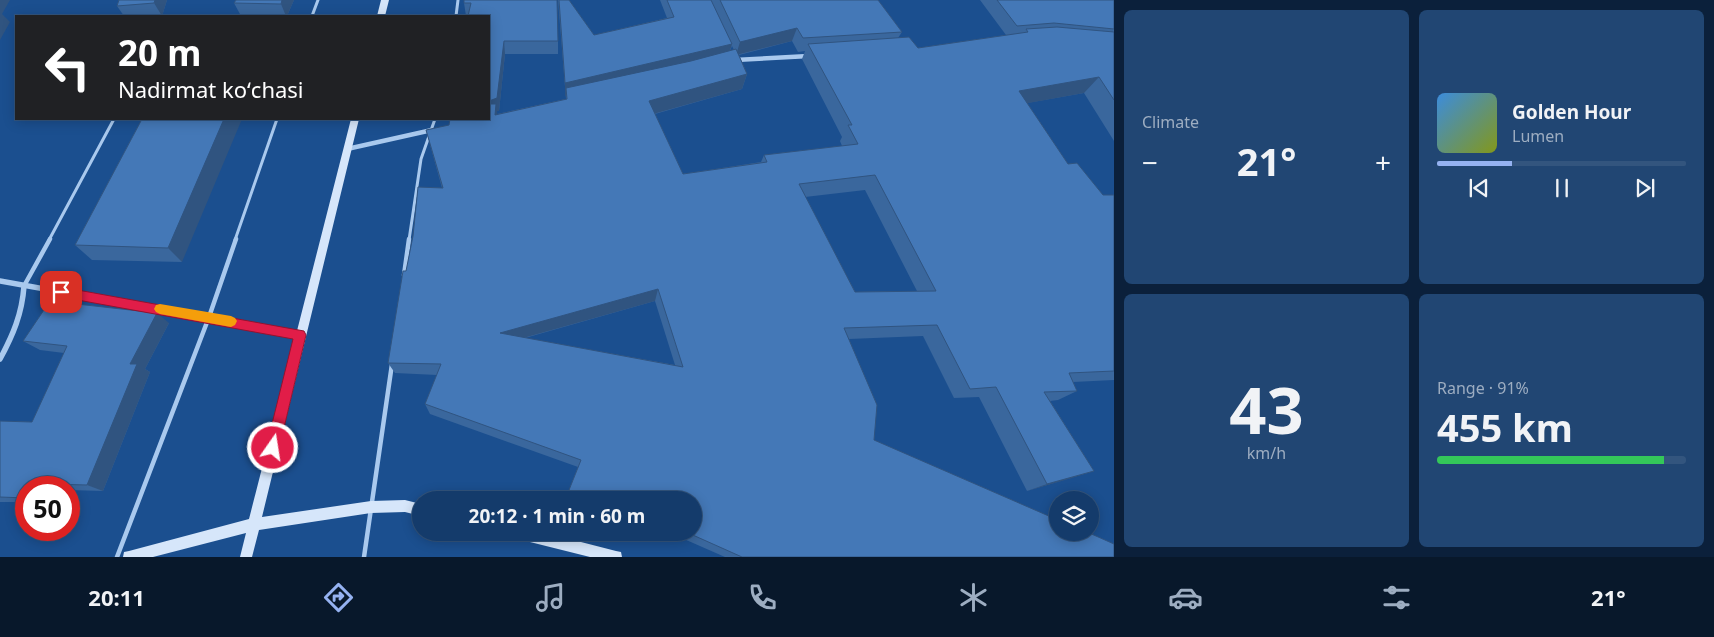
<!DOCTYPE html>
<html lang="en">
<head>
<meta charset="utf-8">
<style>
  :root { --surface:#143b6b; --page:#214673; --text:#f1f3f6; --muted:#9dadc1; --line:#33557e; --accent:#95b2f1 }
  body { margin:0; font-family:"Noto Sans",sans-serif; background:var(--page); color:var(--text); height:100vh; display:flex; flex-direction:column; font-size:19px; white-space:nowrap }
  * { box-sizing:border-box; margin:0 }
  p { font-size:16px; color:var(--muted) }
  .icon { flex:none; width:28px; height:28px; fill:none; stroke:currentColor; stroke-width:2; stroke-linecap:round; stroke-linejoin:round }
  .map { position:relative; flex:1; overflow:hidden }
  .sheet { display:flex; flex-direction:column; gap:10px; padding:10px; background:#0b203b; width:600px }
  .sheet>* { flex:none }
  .banner { position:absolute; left:15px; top:15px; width:475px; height:105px; border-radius:0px; box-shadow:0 2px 12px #0003,0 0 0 1px var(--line); background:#202124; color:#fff; overflow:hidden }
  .tools { position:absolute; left:1049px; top:491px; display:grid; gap:10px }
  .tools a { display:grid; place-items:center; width:50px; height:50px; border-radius:50%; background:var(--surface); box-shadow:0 2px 12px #0003,0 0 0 1px var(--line); font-size:25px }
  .speed { position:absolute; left:15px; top:476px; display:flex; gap:10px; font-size:25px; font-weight:700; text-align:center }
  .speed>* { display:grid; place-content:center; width:65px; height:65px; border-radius:50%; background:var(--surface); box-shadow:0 2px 12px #0003,0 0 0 1px var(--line); line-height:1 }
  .speed .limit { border:8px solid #d22; background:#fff; color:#111 }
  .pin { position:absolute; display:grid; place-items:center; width:42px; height:42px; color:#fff; margin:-21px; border-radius:10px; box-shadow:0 2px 8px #0006 }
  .me { position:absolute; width:55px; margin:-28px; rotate:13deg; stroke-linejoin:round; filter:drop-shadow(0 0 4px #0008) }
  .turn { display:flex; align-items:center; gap:18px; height:105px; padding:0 20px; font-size:22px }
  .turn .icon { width:65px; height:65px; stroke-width:2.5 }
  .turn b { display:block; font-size:35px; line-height:42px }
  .big { font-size:38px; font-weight:700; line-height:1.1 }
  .sheet .tile { flex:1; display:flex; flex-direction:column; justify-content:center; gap:8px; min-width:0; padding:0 18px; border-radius:8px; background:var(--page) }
  .sheet .dial { align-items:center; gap:0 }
  .dial b { font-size:65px; line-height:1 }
  .song { display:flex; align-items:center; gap:15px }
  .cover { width:60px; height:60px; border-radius:8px; background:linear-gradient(135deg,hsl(210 70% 55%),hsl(70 70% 35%)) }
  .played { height:5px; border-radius:2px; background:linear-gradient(90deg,var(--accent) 30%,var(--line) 30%) }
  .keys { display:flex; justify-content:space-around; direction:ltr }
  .heat { display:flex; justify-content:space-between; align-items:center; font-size:28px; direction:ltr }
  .charge { height:8px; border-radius:4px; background:linear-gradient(90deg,#34c759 91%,var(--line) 0) }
  .sheet .tiles { flex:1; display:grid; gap:10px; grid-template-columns:repeat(2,1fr) }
  .trip { position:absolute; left:412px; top:491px; width:290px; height:50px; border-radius:25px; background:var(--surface); box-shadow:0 2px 12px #0003,0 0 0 1px var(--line); font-weight:700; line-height:50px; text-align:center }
  .menu { display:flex; height:80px; justify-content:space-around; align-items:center; background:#08182b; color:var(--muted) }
  .menu .icon { width:35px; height:35px }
  .menu .selected { color:var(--accent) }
  .menu b { font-size:22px; color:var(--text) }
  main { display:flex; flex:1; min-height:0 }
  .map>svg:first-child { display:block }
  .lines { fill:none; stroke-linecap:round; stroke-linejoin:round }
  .lane-far1 { stroke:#a9c9ee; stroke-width:3 }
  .lane { stroke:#a9c9ee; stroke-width:4.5 }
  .street-far1 { stroke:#a9c9ee; stroke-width:4.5 }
  .street { stroke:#a9c9ee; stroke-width:5.5 }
  .secondary { fill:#d6e6fa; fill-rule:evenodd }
  .wall { fill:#3a679d; fill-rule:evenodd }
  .shaded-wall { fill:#305480 }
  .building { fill:#4478b7; stroke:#305480; fill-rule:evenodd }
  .route { fill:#e11d48; stroke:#92132f }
  .slow { fill:#f59e0b }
</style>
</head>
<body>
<main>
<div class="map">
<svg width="1114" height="557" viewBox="0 0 1114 557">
  <rect width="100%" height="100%" fill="#1b4f8f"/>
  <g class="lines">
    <g class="lane-far1">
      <path d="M312,16L318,0"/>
      <path d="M456,16L458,0"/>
      <path d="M49,240L114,119"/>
      <path d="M235,240L277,119"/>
      <path d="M409,240L421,159L435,119"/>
    </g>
    <g class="lane">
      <path d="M404,275L409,239"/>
      <path d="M24,286L50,239"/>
      <path d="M117,557L209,317L236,239"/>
      <path d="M364,557L392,364"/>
    </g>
    <g class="street-far1">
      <path d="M735,60L809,56"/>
      <path d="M347,149L432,130"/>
    </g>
    <g class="street">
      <path d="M0,281L300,335"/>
      <path d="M0,359C13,335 22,314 24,286"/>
    </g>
    <g class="secondary">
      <path d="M381,0H389L385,16H377Z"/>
      <path d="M351,119H359L262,517L371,501L405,500L421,504V516L405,512L371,513L259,530L252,557H240L246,533L153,557H123L124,552L129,551L249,519Z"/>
      <path d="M508,532H542L616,551L621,552L622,557H590L514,538L510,536Z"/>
    </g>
  </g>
  <g class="wall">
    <path d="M119,0H167L162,16H124L117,6Z"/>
    <path d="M236,0H294L287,16H241L234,3Z"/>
    <path d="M464,0L558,41V54H505L499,111H497V114L566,99L558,0H569L594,35L667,18L660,0H878L902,32L898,38L918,48L1006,35L980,0H1114V141L1084,93L1027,103L1068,164L1103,195H1114V380L1073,382L1077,391L1058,400L1050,401L1094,471L1027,491L979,397L954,398L923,336L849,339L874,440L1114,557H725L668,532H694V500H580L569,496V490L578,467L430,414L425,404L437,375L395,373L388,363L406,271L442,188L426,130L489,119L468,16H466L464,3ZM792,41L798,52L805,51L802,59L842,137L840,141L842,146L764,155L761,162L683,174L655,114L742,89L747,74L739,55ZM732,46L734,50L730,51ZM865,190L917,291L855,292L805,197ZM655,301L675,365L525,338Z"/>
    <path d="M142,119L182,262L92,260L75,245Z"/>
    <path d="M169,323L145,369L150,372L103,491L69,490V488H26V502H0V421L32,422L64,353L40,350L23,341Z"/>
  </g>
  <g class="shaded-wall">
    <path d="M0,0H10L2,14L10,22L0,40Z"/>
    <path d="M155,0H167L162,16L154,3Z"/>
    <path d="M282,0H294L287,16H286L281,4Z"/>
    <path d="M797,28L792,41L736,55L740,42Z"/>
    <path d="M504,41L505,54L499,111H497L498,119L489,114V101Z"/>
    <path d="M732,44L728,57L566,88V96H565V83Z"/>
    <path d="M747,74L742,89L646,116L649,101Z"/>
    <path d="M1099,77L1084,93L1006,107L1019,91Z"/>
    <path d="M224,119H242L182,262L168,248Z"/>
    <path d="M658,289L655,301L502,344L500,333Z"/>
    <path d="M157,313L169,323L145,369L150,372L103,491L87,485L130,364Z"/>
    <path d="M1094,471L1072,478L1027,491L1047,484Z"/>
    <path d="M48,484L58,488H46Z"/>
  </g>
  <g class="building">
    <path d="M119,0H155L154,3L117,6Z"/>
    <path d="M236,0H282L281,4L234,3Z"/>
    <path d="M464,0H557L558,41H504L497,98L489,101V16H468L471,3H464Z"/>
    <path d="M559,0H569L594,35L674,17L667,0H711L732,44L565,83Z"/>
    <path d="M720,0H878L902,32L803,38L797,28L740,42Z"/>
    <path d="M997,0H1114V29L1054,23L1017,26Z"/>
    <path d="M1057,27L1114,32V100L1099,77L1019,91L1068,164L1077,163L1103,195H1114V371L1069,373L1077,391L1044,392L1094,471L1047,484L996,387L970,389L937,325L844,328L877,405L874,440L1058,520V532H1087L1114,544V557H742L686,532H694V500H597L569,490L581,460L425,404L441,364L388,363L403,271H406L413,236L418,187L443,188L426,130L449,125L450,119H489V104H496L495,115L567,99L566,88L691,61L736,49L747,74L649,101L683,174L767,162L764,155L858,144L848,125H852L808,44L909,37L918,48L1028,32L1026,29ZM875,175L936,291L855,292L799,184ZM658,289L683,367L500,333Z"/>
    <path d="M142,119H224L168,248L75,245Z"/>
    <path d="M50,301L157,313L130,364H137L87,485L48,484L46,488H26V498L0,497V421L32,422L67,346L23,341Z"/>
  </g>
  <path class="route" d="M61,287L304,331L306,335L278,453L273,455L268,453L266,448L293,339L61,297L57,295L55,292L57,288Z"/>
  <path class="slow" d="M160,304L231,316L235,318L237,321L235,325L231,327L160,314L156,312L154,309L156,305Z"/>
</svg>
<div class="tools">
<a><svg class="icon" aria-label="layers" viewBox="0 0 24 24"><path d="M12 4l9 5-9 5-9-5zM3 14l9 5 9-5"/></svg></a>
</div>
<div class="speed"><div class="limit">50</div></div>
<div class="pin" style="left:61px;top:292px;background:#d93025"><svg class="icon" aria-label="arrive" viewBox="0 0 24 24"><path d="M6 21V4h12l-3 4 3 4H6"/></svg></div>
<svg class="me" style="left:273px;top:448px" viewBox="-20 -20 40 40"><circle r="17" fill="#e11d48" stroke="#fff" stroke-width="3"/><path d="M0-11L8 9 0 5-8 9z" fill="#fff"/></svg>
<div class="trip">20:12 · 1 min · 60 m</div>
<div class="banner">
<div class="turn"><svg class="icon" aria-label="left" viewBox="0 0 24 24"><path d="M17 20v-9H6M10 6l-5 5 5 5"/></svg><div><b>20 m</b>Nadirmat koʻchasi</div></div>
</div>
</div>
<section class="sheet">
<div class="tiles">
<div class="tile"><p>Climate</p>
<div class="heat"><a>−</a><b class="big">21°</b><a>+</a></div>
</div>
<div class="tile">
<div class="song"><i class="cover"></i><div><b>Golden Hour</b><p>Lumen</p></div></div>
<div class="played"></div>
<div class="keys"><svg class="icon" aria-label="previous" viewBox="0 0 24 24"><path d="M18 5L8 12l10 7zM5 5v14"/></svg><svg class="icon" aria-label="pause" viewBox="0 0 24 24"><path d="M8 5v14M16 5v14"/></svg><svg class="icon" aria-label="next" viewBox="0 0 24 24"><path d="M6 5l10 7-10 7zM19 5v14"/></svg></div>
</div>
<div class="tile dial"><b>43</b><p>km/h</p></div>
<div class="tile"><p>Range · 91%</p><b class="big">455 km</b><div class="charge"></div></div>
</div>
</section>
</main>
<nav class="menu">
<b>20:11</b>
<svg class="icon selected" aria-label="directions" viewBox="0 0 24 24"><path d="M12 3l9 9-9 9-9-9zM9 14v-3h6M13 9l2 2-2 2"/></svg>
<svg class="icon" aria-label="music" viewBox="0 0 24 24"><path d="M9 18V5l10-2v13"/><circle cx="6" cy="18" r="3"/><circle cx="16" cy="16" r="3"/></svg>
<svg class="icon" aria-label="phone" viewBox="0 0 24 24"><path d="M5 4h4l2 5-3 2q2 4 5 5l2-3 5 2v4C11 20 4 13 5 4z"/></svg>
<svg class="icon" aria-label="climate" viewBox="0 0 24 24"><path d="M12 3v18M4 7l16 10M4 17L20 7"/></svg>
<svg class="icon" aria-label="car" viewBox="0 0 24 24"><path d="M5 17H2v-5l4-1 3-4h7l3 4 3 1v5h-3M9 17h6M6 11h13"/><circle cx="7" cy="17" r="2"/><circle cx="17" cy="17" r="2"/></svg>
<svg class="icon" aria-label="filters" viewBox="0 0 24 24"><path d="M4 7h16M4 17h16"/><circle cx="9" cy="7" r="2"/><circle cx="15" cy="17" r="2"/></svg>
<b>21°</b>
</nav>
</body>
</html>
